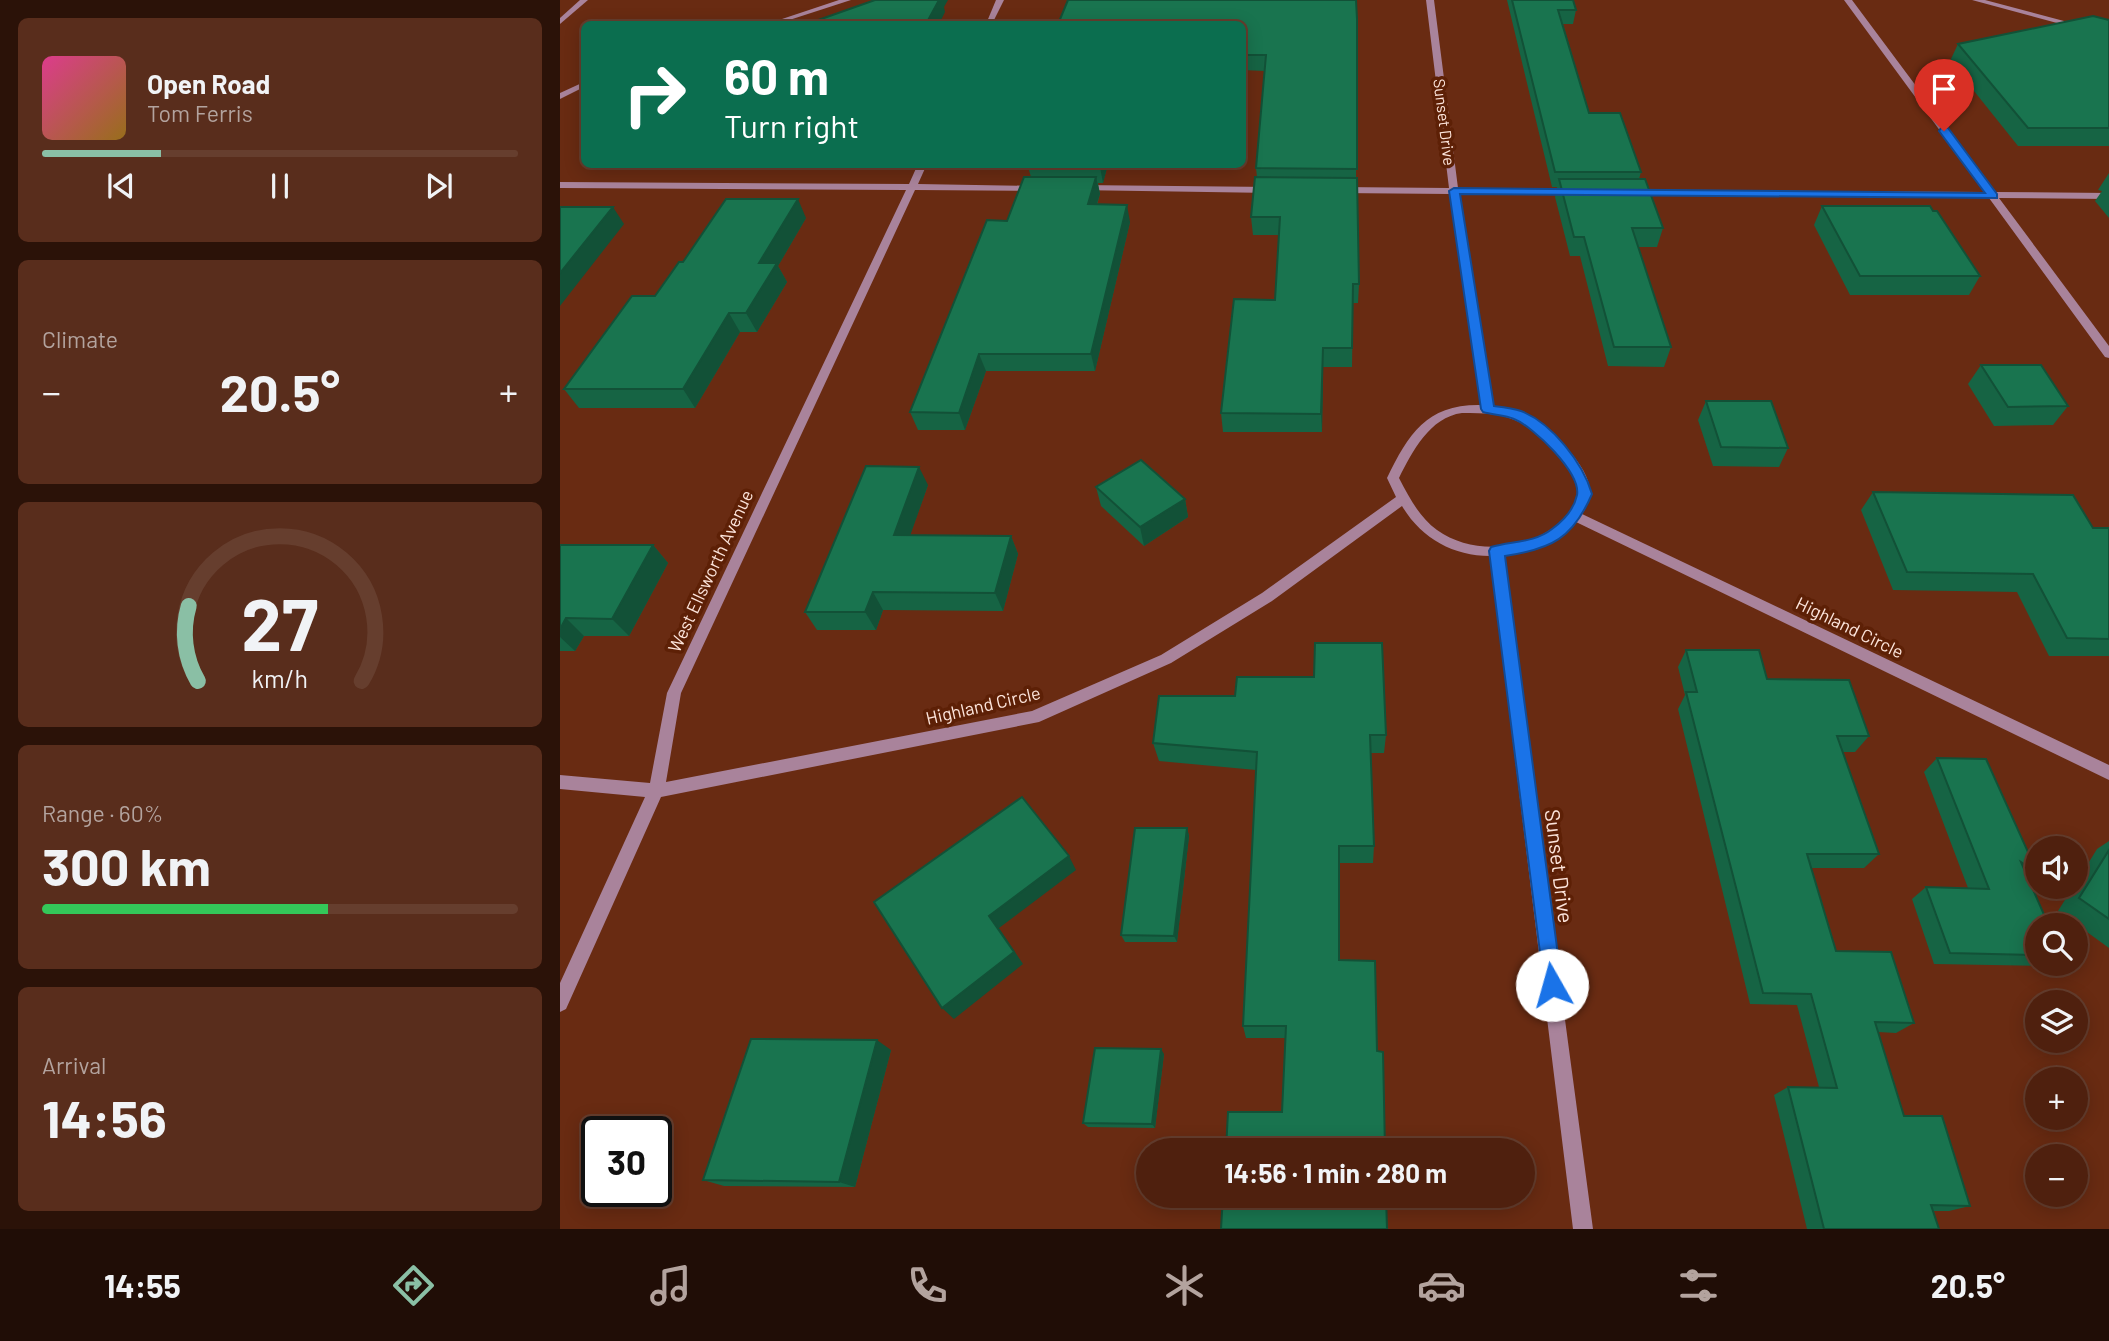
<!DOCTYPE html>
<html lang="en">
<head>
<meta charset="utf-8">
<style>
  :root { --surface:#4f200e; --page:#592d1c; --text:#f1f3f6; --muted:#b3a39e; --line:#663e2e; --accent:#8abfa5 }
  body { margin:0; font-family:Barlow,sans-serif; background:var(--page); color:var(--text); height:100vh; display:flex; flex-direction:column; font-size:26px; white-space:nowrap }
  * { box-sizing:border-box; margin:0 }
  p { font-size:23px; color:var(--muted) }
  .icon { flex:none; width:38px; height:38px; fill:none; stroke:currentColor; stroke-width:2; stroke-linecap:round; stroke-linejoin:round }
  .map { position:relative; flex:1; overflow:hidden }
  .panel { display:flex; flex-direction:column; gap:18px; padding:18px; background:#2b1208; width:560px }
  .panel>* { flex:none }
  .top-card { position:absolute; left:21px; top:21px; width:665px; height:147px; border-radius:10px; box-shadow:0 4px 18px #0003,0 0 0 2px var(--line); background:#0b6e4f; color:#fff; overflow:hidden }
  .fabs { position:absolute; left:1465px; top:836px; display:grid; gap:14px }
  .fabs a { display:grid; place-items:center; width:63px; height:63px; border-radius:50%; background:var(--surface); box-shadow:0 4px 18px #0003,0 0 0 2px var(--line); font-size:35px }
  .speed { position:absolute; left:21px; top:1116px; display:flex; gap:14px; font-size:35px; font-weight:700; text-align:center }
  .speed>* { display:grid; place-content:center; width:91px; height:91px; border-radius:50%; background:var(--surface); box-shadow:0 4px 18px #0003,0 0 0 2px var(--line); line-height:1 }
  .speed .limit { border:4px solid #111; border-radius:10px; background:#fff; color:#111 }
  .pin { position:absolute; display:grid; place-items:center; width:60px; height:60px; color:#fff; margin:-72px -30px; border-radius:50% 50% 50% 0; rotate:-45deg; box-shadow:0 0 7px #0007 }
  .pin .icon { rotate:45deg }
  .me { position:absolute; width:77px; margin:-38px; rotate:353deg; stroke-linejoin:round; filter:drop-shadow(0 0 5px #0008) }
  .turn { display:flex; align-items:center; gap:24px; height:147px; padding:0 28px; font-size:32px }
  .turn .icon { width:91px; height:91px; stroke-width:2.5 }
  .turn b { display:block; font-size:49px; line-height:60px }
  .big { font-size:52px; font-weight:700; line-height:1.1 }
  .panel .widget { flex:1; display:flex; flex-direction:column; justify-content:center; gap:10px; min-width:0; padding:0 24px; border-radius:10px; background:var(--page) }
  .panel .dial { align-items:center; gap:0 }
  .dial svg { height:182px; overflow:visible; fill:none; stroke:var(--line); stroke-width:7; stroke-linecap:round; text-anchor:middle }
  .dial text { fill:var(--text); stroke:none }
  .song { display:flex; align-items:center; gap:21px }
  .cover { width:84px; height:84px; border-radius:10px; background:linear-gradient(135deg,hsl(330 70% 55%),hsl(40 70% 35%)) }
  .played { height:7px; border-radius:4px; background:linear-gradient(90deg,var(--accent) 25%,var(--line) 25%) }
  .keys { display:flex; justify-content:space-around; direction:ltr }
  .heat { display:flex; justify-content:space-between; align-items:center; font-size:38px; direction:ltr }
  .charge { height:10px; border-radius:5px; background:linear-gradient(90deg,#34c759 60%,var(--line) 0) }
  .trip { position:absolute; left:576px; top:1138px; width:399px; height:70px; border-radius:35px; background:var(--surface); box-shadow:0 4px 18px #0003,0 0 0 2px var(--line); font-weight:700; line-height:70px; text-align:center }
  .menu { display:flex; height:112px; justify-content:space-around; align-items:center; background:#200d06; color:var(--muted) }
  .menu .icon { width:49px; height:49px }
  .menu .current { color:var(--accent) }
  .menu b { font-size:32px; color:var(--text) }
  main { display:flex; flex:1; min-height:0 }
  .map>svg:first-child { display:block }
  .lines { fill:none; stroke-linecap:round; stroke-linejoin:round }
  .street { fill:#a9839b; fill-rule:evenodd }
  .wall { fill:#166444 }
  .shaded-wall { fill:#125137 }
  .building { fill:#19744f; stroke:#125137; stroke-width:2 }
  .route { fill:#1a73e8; stroke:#114b97; stroke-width:2 }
  .labels { text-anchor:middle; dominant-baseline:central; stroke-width:7; stroke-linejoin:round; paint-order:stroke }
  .far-street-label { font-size:16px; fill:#fde5dc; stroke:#5d2006 }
  .street-label { font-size:18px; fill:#fde5dc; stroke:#5d2006 }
  .near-street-label { font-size:21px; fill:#fde5dc; stroke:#5d2006 }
</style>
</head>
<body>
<main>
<section class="panel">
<div class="widget">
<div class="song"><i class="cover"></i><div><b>Open Road</b><p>Tom Ferris</p></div></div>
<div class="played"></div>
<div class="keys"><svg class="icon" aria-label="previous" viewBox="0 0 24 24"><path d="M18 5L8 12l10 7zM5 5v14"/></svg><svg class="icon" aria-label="pause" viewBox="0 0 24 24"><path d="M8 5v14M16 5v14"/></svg><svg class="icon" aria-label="next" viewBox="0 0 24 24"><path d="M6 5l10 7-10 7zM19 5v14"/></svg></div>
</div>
<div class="widget"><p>Climate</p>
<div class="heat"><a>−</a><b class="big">20.5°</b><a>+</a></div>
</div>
<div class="widget dial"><svg viewBox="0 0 100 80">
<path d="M14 69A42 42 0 1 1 86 69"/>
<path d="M14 69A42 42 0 0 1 10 36" stroke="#8abfa5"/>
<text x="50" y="56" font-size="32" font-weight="700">27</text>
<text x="50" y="72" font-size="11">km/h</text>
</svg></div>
<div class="widget"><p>Range · 60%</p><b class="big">300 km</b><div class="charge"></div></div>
<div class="widget"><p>Arrival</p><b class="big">14:56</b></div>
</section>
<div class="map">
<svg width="1549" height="1229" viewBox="0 0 1549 1229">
  <rect width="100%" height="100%" fill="#692b12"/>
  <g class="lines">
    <g class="street">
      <path d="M20,0H28L0,24V18Z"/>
      <path d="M279,0H291L217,24H207Z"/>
      <path d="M436,0H444L432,24H426Z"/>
      <path d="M866,0H874L898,188L1014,189L1019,192L1014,195L899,194L933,406C943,407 952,408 960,412C985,422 1031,465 1030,493C1030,501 1026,508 1022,514L1549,765V780L1016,522C997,544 971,552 943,556L1033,1229H1013L930,556C893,556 861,538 842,506L712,601L611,663L479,722L101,797L6,1009L0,1012V983L85,797L0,789V775L90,783L107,693L346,190L0,188V182L349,184L358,164H367L358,184L481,186L483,188L478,191L355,190L121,693L106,782L472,711L601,655L702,593L836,497L827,478C849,433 867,404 921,405L890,194L778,193L773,190L778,187L889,188ZM902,413C939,412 963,417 989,444C1000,456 1019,477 1018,495C1017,507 1006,518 997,525C964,551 912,555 877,530C859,517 849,497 839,478C852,452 870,417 902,413Z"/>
      <path d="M1284,0H1292L1435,192L1549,193V199L1439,198L1549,346V358L1545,357L1429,198L1069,195L1067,193L1072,190L1425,192Z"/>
      <path d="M1412,0H1425L1549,33V37Z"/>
      <path d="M24,82V87L0,99V93Z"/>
      <path d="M519,185L713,187L718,190L713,193L516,190L514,188Z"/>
    </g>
  </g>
  <g class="wall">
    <path d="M947,0H1013L1016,10L1013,24H1003L1029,113L1081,172L1079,179L1103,228L1097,247H1078L1111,347L1104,367L1048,366L1020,256H1010L995,197L997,187H992Z"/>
    <path d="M797,19L796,178L799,284L798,303H793L792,367H763L762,432H663L661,413L715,300L719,235H693L691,217L697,177L696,168L705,71L682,70V24Z"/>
    <path d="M1549,20V146H1458L1390,61L1398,44Z"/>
    <path d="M548,164L543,183H538L540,194L537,205L570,222L535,371H426L405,430H358L350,412L447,221L471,177L468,167Z"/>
    <path d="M1549,173V218L1535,201L1542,191L1538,190Z"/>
    <path d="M1262,206L1420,276L1409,295H1290L1254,225Z"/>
    <path d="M246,218L218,266L227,282L197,332H180L135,408H19L4,389L95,296L123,262Z"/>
    <path d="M1421,365L1508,406L1493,425L1434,426L1408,384Z"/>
    <path d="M1146,401L1228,448L1219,467L1153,466L1138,420Z"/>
    <path d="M368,485L350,535L451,536L458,554L443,611L323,610L316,630H257L245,612Z"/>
    <path d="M536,487L625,499L628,517L584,546L541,506Z"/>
    <path d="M1313,492L1533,528H1549V656H1489L1457,592L1333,590L1301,510Z"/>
    <path d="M0,545H93L108,563L69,636H24L15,651H0Z"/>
    <path d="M1126,650L1207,679L1309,736L1295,752H1283L1319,854L1304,868H1251L1276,951L1354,1023L1336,1033L1318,1032L1344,1116L1410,1206L1389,1211H1373L1379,1229H1247L1214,1095L1228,1087H1259L1237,1005L1190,1004L1118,709L1125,695L1118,667Z"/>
    <path d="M754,677L826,735L824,753H811L814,846L813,863H779L722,1112L726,1038H686L683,1026L696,770L599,761L593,743L675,696Z"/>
    <path d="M1377,758L1477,872L1468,878L1477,926V964H1486L1483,966L1374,964L1352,899L1366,887L1408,888L1364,772Z"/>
    <path d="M627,828L629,836L617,942H565L561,935Z"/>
    <path d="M1549,841V948L1498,911L1513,887H1516V883L1537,849Z"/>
    <path d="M331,1050L295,1187L164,1186L143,1180Z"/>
    <path d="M604,1054L595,1128L528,1127L523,1123Z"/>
  </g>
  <g class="shaded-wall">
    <path d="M378,0H388L384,7L385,12L379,24H366Z"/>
    <path d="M541,164H548L543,183L540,167Z"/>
    <path d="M536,177L540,194L531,221L528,204Z"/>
    <path d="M238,199L246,218L218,266L227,282L197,332L186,313L199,263Z"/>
    <path d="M567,205L570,222L535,371L531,354Z"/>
    <path d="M53,207L64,224L0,306V273Z"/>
    <path d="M169,313L180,332L135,408L123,389Z"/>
    <path d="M763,348V367L762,432L761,414Z"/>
    <path d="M419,354L426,371L405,430L399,413Z"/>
    <path d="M359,467L368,485L344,553L334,535Z"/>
    <path d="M625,499L628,517L584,546L580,527Z"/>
    <path d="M451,536L458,554L443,611L435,593Z"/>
    <path d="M93,545L108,563L69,636L52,619Z"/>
    <path d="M313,592L323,610L316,630L305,612Z"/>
    <path d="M6,618L24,636L15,651L0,637V629Z"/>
    <path d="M627,828L629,836L617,942L614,936Z"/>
    <path d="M509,856L516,870L439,928L463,964L394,1019L382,1008L429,916Z"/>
    <path d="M317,1040L331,1050L295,1187L279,1182Z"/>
    <path d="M601,1049L604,1054L595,1128L592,1124Z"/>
  </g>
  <g class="building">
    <path d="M315,0H379L366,24H247Z"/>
    <path d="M508,0H796L797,19V169L696,168L706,55H682V24H498Z"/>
    <path d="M952,0H1013L1016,10H998L1029,113H1060L1081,172H995Z"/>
    <path d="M1533,16L1549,20V128H1468L1398,44Z"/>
    <path d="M469,164H541L540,167H468Z"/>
    <path d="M464,177H536L528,204L567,205L531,354H419L399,413L350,412L427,220L447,221Z"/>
    <path d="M695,177L797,178L799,284H793L792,348H763L761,414L661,413L674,299L715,300L720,217H691Z"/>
    <path d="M999,179H1085L1103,228H1072L1111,347H1054L1024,237H1014Z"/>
    <path d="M166,199H238L199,263H217L186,313H169L123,389H4L72,296H95L119,262H123Z"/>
    <path d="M1262,206H1370L1373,211H1377L1420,276H1300Z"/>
    <path d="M0,207H53L0,273Z"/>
    <path d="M1421,365H1481L1508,406L1448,407Z"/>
    <path d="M1146,401H1211L1228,448L1161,447Z"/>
    <path d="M581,460L625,499L580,527L536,487Z"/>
    <path d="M306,466L359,467L334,535L451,536L435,593L313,592L305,612H245Z"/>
    <path d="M1313,492L1513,495L1533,528H1549V639L1507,638L1473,574L1347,572Z"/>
    <path d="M0,545H93L52,619L6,618L0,629Z"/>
    <path d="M755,643H822L826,735H810L814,846H779V960L815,961L817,1051L823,1052L825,1150H666L668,1112H722L726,1026H683L697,752L593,743L599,696H675L677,677H754Z"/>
    <path d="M1126,650H1199L1207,679L1289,680L1309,736H1277L1319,854H1247L1276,951L1331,952L1354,1023L1315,1022L1344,1116H1382L1410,1206L1371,1205L1379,1229H1264L1228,1087L1277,1088L1251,994L1203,993L1126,692H1137Z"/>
    <path d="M1377,758L1426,759L1477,872L1461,862L1489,926H1477V955L1390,953L1366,887L1429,889Z"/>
    <path d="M462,797L509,856L429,916L454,952L382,1008L314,902Z"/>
    <path d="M575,828H627L614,936L561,935Z"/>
    <path d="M1549,850V919L1519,898Z"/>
    <path d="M191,1039L317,1040L279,1182L143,1180Z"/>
    <path d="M535,1048L601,1049L592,1124L523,1123Z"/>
    <path d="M663,1195H826L827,1229H661Z"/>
  </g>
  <path class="route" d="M1381,128H1388L1437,194V198L900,194L934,406C943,407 953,408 961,411C992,423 1023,463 1032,494C1013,538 992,549 945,556L1002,985L999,992L992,995L985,992L929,551L931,547C952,541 974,543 992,529C1003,521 1014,509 1017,495C1021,473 974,427 954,419C945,415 933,415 923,412L921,409L889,191L894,188L1425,193L1379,131Z"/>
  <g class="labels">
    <g class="far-street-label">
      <text transform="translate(885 122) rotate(83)">Sunset Drive</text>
    </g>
    <g class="street-label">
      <text transform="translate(150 571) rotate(-65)">West Ellsworth Avenue</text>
      <text transform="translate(1290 627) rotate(26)">Highland Circle</text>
      <text transform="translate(423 705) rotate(-13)">Highland Circle</text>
    </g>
    <g class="near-street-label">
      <text transform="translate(1000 866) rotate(83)">Sunset Drive</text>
    </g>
  </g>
</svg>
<div class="fabs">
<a><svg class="icon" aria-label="sound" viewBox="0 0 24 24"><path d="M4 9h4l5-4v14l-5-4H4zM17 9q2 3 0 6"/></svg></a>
<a><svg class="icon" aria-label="search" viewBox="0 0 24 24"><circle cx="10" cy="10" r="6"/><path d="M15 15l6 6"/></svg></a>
<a><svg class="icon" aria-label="layers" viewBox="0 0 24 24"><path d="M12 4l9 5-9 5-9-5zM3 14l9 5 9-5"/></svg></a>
<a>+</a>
<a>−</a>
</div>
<div class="speed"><div class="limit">30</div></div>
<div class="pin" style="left:1384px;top:131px;background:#d93025"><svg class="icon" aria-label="arrive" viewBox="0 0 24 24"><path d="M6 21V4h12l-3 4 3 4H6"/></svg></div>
<svg class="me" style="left:992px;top:985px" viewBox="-20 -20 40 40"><circle r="19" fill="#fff"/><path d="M0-13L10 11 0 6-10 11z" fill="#1a73e8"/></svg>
<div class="trip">14:56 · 1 min · 280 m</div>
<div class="top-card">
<div class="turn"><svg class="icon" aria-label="right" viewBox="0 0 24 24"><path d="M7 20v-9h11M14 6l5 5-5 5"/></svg><div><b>60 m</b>Turn right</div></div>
</div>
</div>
</main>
<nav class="menu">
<b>14:55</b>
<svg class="icon current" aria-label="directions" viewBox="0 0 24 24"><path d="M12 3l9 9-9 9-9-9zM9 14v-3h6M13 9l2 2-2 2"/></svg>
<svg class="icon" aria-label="music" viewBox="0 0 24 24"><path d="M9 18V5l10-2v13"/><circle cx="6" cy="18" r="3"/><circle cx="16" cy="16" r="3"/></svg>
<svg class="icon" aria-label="phone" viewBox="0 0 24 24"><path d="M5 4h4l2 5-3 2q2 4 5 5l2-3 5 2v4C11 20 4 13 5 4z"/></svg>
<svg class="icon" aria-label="climate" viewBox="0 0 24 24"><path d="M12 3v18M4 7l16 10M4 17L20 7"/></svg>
<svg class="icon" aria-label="car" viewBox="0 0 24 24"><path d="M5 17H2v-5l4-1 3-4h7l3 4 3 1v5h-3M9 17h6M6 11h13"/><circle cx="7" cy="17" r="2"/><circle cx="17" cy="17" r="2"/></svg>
<svg class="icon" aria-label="filters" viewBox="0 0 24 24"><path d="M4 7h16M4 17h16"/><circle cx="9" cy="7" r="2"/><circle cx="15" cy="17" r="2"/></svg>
<b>20.5°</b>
</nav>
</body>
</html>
